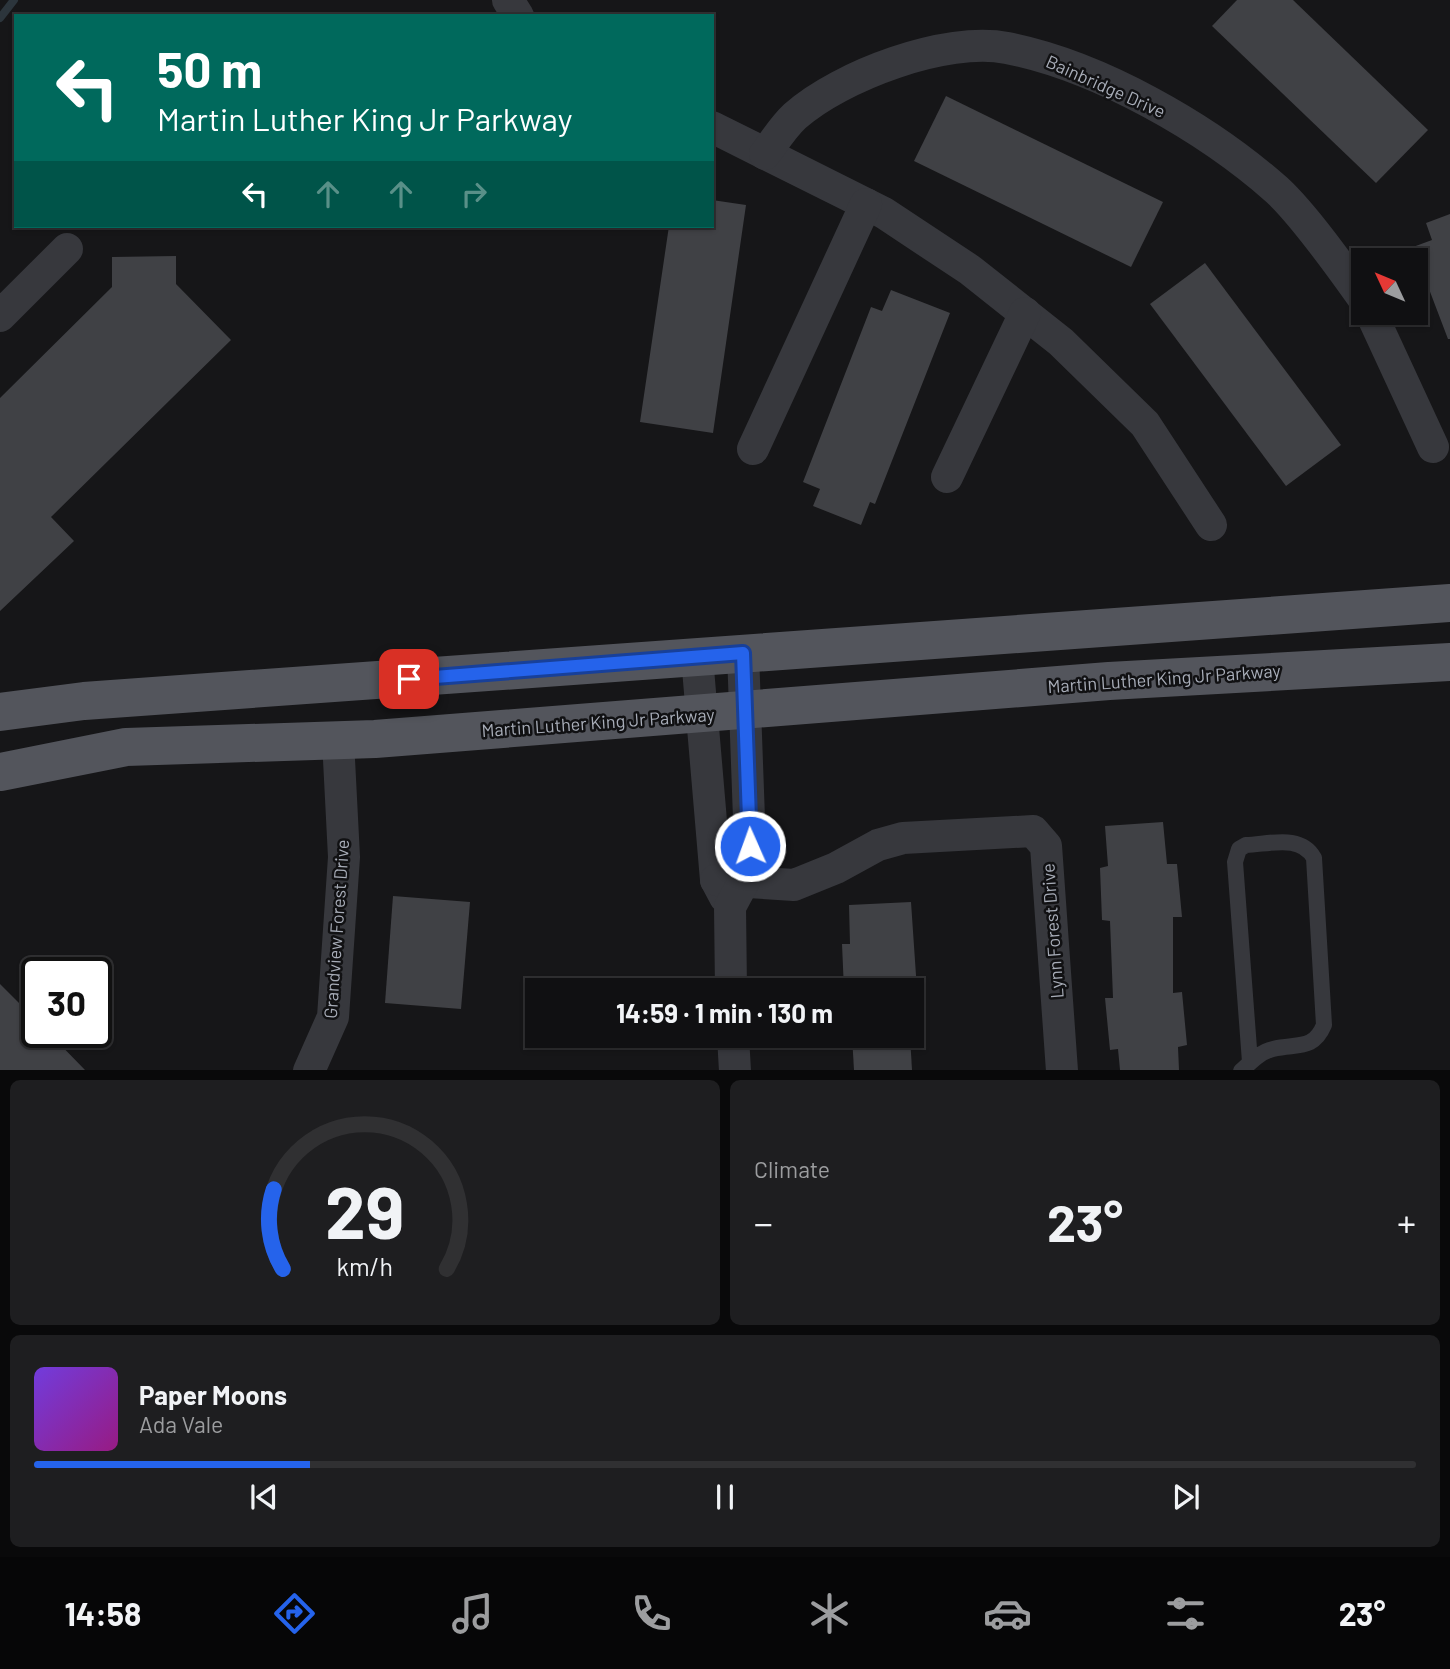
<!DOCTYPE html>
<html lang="en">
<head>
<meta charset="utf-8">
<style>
  :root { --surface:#101012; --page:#1e1e20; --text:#f1f3f6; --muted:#9c9d9f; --line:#303032; --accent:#2563eb }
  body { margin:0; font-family:Barlow,sans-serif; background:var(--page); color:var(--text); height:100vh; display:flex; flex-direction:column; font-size:26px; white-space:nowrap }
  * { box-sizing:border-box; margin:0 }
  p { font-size:23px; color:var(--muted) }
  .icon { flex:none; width:38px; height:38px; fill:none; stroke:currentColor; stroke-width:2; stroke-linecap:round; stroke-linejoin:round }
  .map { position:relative; height:1070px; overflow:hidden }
  .drawer { display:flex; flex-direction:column; gap:10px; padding:10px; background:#09090a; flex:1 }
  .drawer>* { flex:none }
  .banner { position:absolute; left:14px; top:14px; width:700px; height:214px; border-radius:0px; box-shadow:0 2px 5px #0004,0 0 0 2px var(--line); background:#00695c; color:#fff; overflow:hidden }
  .needle { width:46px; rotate:314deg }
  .buttons { position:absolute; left:1351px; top:248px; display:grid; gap:14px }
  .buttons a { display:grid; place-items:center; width:77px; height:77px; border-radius:0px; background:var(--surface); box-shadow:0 2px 5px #0004,0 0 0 2px var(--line); font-size:35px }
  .speed { position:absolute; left:21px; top:957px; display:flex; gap:14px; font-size:35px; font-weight:700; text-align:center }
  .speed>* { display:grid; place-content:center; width:91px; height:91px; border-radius:50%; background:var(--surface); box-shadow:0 2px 5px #0004,0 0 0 2px var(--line); line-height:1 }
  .speed .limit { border:4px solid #111; border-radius:10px; background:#fff; color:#111 }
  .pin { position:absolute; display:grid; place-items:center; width:60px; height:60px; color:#fff; margin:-30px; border-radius:14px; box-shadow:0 4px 10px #0006 }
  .me { position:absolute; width:77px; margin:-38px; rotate:358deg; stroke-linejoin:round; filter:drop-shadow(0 0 5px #0008) }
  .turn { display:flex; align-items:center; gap:24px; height:147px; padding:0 28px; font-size:32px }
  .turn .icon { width:91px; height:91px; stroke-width:2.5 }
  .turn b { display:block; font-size:49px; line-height:60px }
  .lanes { display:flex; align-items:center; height:66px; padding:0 28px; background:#0003; justify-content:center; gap:35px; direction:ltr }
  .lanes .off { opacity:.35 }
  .big { font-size:52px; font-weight:700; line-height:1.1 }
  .drawer .card { flex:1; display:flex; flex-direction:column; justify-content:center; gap:10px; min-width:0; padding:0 24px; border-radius:10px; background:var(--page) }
  .drawer .dial { align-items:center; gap:0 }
  .dial svg { height:182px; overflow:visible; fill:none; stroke:var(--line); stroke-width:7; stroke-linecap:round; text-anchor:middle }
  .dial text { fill:var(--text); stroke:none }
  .song { display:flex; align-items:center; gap:21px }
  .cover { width:84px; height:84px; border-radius:10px; background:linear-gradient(135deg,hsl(260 70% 55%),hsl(310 70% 35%)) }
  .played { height:7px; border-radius:4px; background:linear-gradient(90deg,var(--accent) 20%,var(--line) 20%) }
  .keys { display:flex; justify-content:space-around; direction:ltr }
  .heat { display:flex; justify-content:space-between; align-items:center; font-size:38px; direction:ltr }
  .drawer .tiles { flex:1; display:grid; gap:10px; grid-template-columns:1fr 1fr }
  .card:last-child { grid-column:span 2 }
  .trip { position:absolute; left:525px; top:978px; width:399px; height:70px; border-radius:0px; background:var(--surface); box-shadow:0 2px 5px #0004,0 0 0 2px var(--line); font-weight:700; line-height:70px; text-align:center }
  .menu { display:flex; height:112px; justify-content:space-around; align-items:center; background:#060607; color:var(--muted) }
  .menu .icon { width:49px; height:49px }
  .menu .selected { color:var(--accent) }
  .menu b { font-size:32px; color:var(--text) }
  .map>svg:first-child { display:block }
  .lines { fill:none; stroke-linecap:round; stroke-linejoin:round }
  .stream { stroke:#2c353c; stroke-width:8 }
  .building { fill:#404145 }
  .service { stroke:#37383d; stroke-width:16 }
  .minor { stroke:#37383d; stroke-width:32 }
  .primary { stroke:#53555c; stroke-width:38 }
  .route-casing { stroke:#184099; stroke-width:18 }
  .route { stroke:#2563eb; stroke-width:12 }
  .labels { text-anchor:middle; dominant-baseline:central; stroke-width:5; stroke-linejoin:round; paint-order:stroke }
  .street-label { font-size:18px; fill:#a8adb8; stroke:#111113 }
</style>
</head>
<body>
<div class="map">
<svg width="1450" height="1071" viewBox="0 0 1450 1071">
  <rect width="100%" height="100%" fill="#161618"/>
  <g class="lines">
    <path class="stream" d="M0,18L14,0"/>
  </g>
  <g class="building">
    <path d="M1237,0H1293L1428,130L1376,183L1212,26Z"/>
    <path d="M946,96L1163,202L1131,267L914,161Z"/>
    <path d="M712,200L746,205L713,433L640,422L669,226H712Z"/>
    <path d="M1450,214V339H1448L1413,247L1432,240L1426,223Z"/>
    <path d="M176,256V284L231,340L51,517L74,541L0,611V398L112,287V257Z"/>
    <path d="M1205,263L1341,445L1286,486L1150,304Z"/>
    <path d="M891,290L950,313L875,504L870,502L861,525L813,506L820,489L803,482L871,307L882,311Z"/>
    <path d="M1163,822L1167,864H1177L1182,917H1173V993L1182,992L1187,1045L1178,1047L1179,1070H1120L1118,1049L1110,1050L1105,998H1113L1110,921L1102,920L1100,868L1108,866L1105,826Z"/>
    <path d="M393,896L470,902L461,1009L385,1003Z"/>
    <path d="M911,902L917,990H844L842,944H850L849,905Z"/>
    <path d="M0,984L37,1021V1032H48L85,1070H0Z"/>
    <path d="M852,1036H910L912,1070H854Z"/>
  </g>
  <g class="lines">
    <path class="service" d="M1241,1071C1251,1062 1260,1052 1273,1049C1297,1043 1313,1051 1324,1025L1314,858C1301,834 1270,844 1246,845L1239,849L1235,862L1250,1062"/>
    <g class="minor">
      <path d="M508,0L518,16"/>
      <path d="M712,127L884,213L970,270L1061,342L1145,424L1211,525"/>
      <path d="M765,154C774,142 783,127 795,116C840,76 946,36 1007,48C1099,66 1207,128 1277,190C1304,215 1341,267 1363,298"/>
      <path d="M1371,313L1433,447"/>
      <path d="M0,316L67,249"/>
      <path d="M753,449L866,204"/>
      <path d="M947,477L1025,313"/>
      <path d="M697,657L716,880L725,897"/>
      <path d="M716,880L794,885L836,868L878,845L903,838L1033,831L1046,846L1062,1071"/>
      <path d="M731,990L730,907L744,881L750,846L743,653"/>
      <path d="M733,1036L735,1071"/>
      <path d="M309,1071L333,1017L344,857L338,740"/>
    </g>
    <g class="primary">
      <path d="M0,712L84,701L1450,603"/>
      <path d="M0,772L126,747L375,739L1109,681L1450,662"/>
    </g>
  </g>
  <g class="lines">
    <g class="route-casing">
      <path id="route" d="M409,679L743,653L750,846"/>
    </g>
    <use href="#route" class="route"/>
  </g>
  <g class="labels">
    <g class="street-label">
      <text transform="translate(1106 86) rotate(24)">Bainbridge Drive</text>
      <text transform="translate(1164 678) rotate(-4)">Martin Luther King Jr Parkway</text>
      <text transform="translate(598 722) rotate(-4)">Martin Luther King Jr Parkway</text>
      <text transform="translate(336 929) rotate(-86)">Grandview Forest Drive</text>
      <text transform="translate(1052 931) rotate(-94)">Lynn Forest Drive</text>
    </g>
  </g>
</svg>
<div class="buttons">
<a><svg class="needle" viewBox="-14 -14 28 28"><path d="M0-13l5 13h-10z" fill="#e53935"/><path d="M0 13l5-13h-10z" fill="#9c9d9f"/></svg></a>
</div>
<div class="speed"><div class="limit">30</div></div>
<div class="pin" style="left:409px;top:679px;background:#d93025"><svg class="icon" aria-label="arrive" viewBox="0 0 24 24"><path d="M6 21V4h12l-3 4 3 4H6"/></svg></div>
<svg class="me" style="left:750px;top:846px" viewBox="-20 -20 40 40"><circle r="17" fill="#2563eb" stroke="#fff" stroke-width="3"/><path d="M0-11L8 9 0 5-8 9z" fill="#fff"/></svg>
<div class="trip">14:59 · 1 min · 130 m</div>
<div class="banner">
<div class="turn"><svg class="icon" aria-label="left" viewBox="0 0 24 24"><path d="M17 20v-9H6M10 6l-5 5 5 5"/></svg><div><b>50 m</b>Martin Luther King Jr Parkway</div></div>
<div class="lanes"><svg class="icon" aria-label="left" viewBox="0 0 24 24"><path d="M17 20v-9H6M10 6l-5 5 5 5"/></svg><svg class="icon off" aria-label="ahead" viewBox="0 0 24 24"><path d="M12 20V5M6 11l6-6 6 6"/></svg><svg class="icon off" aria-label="ahead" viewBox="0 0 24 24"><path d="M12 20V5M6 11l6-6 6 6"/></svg><svg class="icon off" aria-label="right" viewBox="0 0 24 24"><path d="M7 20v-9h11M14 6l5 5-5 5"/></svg></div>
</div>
</div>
<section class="drawer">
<div class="tiles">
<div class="card dial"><svg viewBox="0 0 100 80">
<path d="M14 69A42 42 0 1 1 86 69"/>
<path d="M14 69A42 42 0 0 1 10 34" stroke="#2563eb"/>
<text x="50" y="56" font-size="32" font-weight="700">29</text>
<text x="50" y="72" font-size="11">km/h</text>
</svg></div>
<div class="card"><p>Climate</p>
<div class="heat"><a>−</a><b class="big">23°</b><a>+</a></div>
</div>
<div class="card">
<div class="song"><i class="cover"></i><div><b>Paper Moons</b><p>Ada Vale</p></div></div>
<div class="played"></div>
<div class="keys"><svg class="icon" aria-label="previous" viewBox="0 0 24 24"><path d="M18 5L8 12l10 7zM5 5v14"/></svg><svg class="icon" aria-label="pause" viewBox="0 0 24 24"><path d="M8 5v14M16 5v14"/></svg><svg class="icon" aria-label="next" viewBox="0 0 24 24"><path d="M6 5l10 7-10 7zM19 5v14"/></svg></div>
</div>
</div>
</section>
<nav class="menu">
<b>14:58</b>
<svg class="icon selected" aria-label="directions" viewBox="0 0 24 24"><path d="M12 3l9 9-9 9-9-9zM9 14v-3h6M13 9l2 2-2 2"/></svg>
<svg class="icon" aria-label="music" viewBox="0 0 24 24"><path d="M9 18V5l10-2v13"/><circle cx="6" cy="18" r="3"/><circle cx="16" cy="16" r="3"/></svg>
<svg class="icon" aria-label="phone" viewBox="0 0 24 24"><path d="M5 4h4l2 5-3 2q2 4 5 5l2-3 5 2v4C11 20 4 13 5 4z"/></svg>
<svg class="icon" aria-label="climate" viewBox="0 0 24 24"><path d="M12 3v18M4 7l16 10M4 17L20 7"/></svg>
<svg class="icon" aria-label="car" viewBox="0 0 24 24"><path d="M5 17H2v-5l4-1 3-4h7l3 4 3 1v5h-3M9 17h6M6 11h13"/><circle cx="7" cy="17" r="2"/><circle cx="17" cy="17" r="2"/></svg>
<svg class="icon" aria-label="filters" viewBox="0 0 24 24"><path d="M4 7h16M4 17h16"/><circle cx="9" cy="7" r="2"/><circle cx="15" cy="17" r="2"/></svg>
<b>23°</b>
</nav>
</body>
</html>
